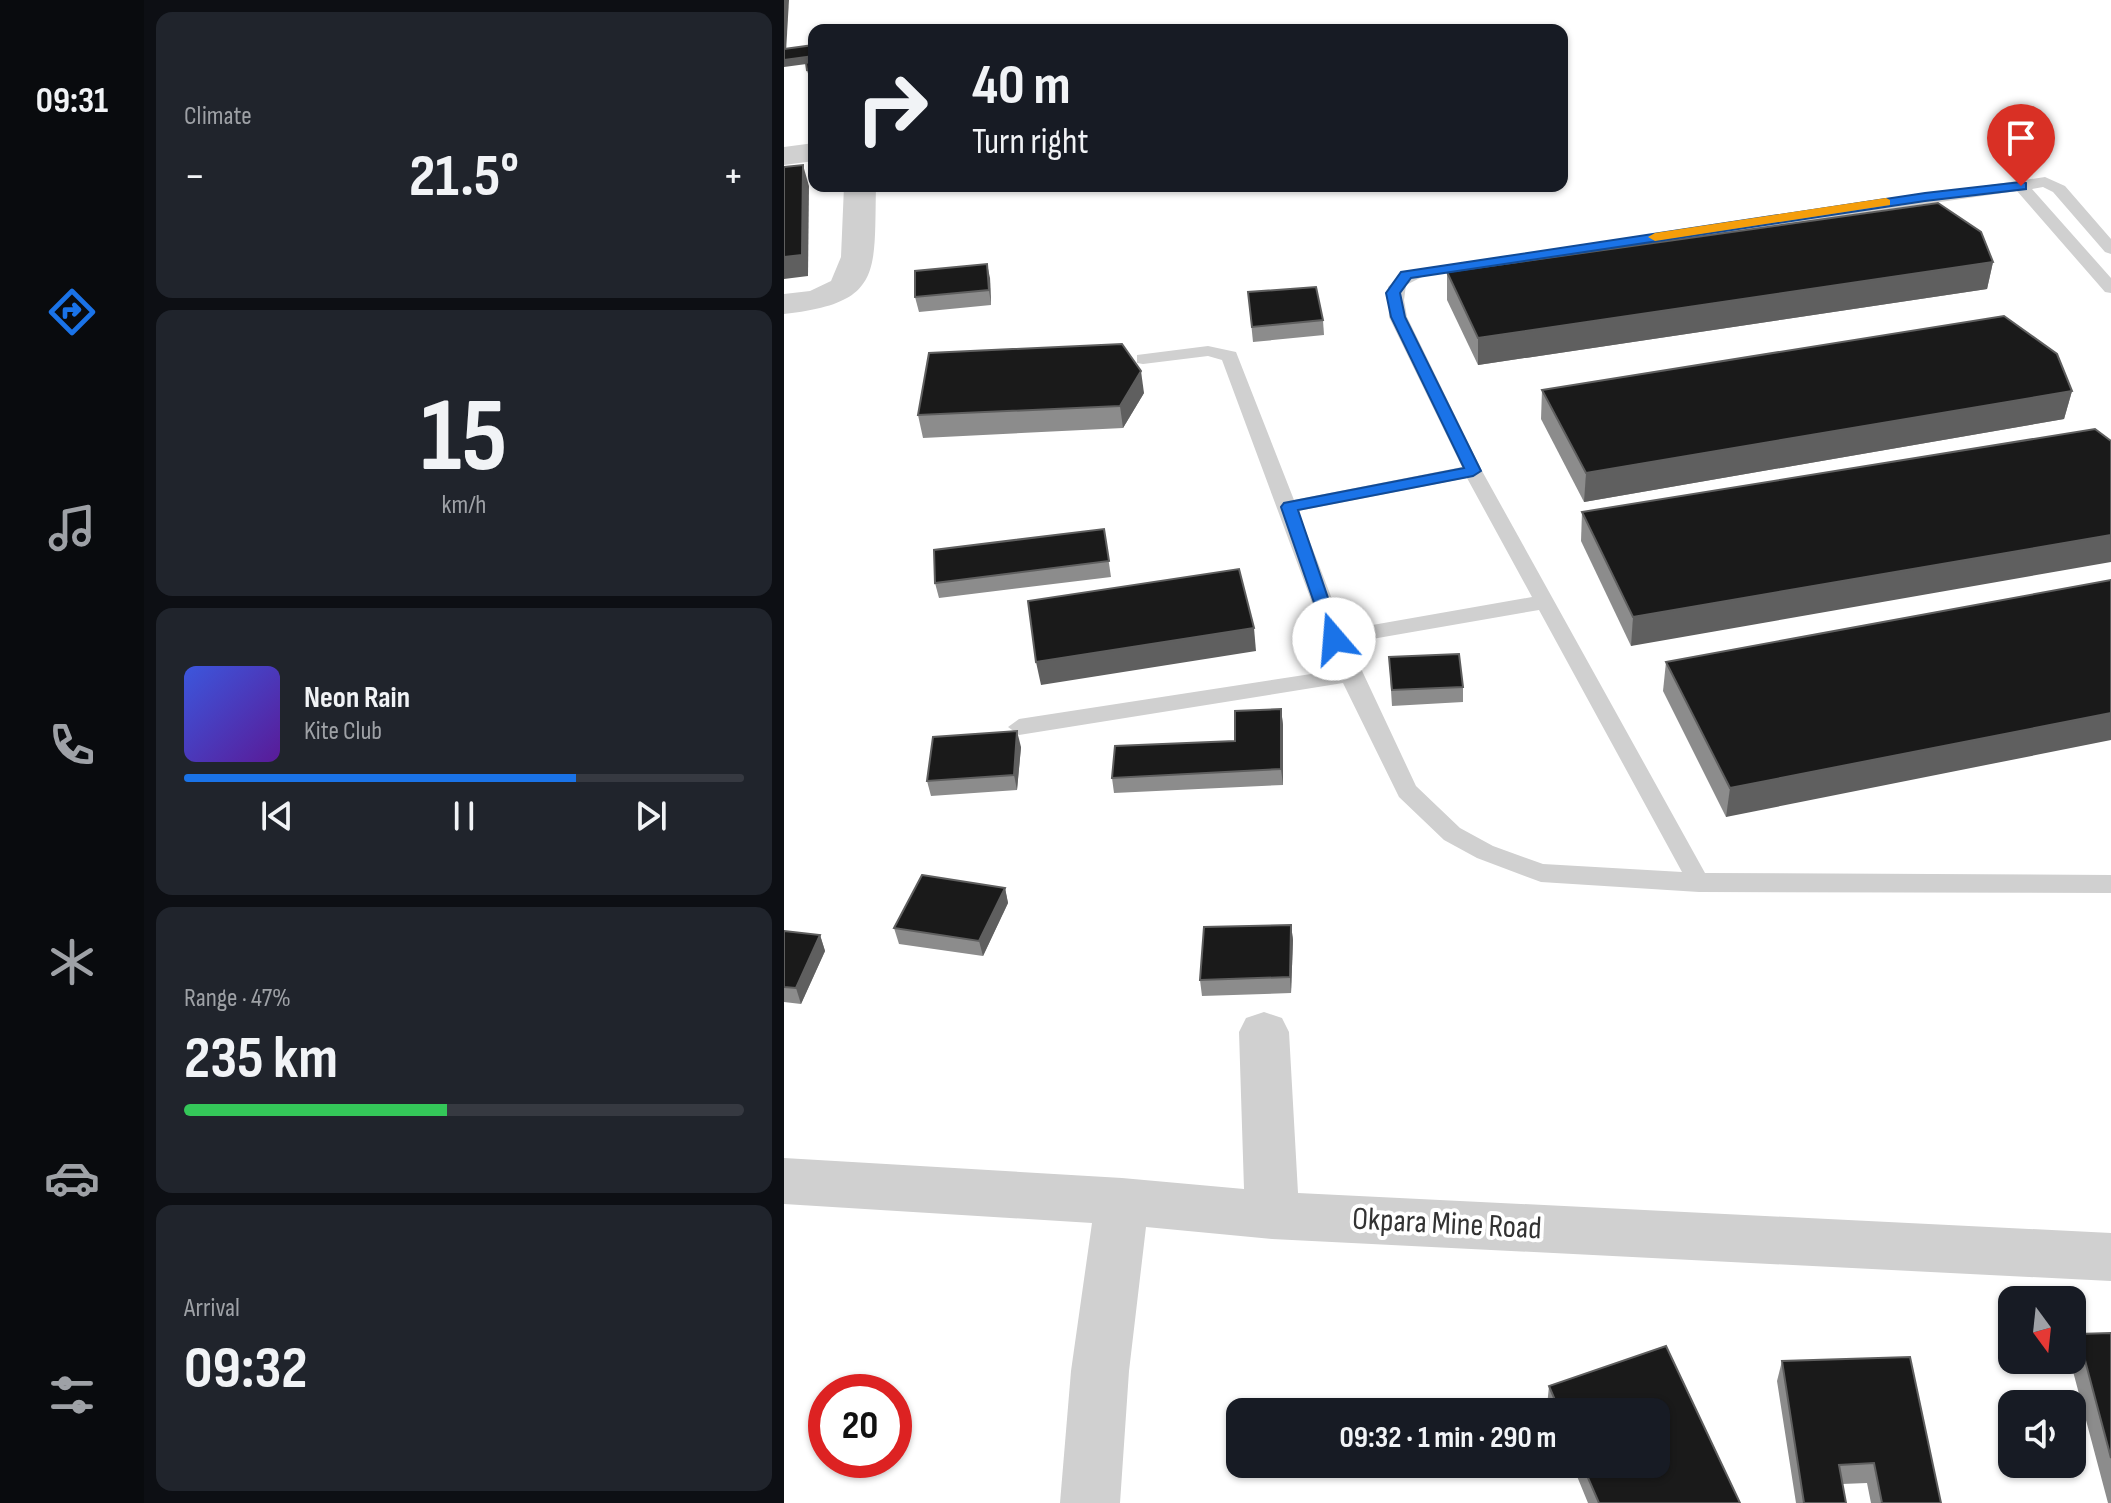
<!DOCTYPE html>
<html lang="en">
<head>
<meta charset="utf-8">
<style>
  :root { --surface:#171b24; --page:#20242c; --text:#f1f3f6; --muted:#9ea1a6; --line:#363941; --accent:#1a73e8 }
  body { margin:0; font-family:"Sofia Sans Condensed",sans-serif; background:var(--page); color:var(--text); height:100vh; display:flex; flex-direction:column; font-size:30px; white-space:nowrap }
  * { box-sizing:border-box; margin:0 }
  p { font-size:26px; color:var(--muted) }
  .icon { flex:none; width:44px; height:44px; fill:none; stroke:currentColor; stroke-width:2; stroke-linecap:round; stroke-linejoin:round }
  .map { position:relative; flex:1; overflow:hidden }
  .drawer { display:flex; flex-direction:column; gap:12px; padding:12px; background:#0d0f14; width:640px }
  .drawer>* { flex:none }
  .banner { position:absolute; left:24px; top:24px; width:760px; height:168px; border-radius:16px; box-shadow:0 2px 6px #0004; background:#171b24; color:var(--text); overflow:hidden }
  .needle { width:52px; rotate:165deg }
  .buttons { position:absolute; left:1214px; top:1286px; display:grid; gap:16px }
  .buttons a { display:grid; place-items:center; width:88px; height:88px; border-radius:16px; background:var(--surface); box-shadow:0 2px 6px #0004; font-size:40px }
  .speed { position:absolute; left:24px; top:1374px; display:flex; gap:16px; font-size:40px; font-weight:700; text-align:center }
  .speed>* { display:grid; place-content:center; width:104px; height:104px; border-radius:50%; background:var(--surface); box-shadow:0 2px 6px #0004; line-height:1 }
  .speed .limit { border:12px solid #d22; background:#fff; color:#111 }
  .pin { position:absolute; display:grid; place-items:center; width:68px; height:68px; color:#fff; margin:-82px -34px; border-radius:50% 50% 50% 0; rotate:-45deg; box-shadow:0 0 8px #0007 }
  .pin .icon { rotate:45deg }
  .me { position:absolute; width:88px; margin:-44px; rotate:342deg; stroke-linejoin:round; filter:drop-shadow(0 0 6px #0008) }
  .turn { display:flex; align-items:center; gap:28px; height:168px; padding:0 32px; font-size:36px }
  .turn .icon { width:104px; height:104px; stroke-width:2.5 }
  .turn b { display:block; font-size:56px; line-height:68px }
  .big { font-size:60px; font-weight:700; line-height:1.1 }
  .drawer .card { flex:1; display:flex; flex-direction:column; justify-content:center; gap:12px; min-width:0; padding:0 28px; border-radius:16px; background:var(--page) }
  .drawer .dial { align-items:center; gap:0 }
  .dial b { font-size:104px; line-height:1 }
  .song { display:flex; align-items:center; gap:24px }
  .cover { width:96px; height:96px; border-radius:12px; background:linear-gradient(135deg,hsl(230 70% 55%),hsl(270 70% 35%)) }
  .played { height:8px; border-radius:4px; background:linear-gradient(90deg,var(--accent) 70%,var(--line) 70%) }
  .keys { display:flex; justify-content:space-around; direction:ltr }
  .heat { display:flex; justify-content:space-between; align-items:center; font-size:44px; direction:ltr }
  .charge { height:12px; border-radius:6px; background:linear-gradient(90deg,#34c759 47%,var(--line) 0) }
  .trip { position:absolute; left:442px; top:1398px; width:444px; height:80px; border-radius:16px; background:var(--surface); box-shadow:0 2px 6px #0004; font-weight:700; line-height:80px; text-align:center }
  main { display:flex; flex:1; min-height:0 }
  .tab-bar { display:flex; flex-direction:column; width:144px; justify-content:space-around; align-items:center; background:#090b0e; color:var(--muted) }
  .tab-bar .icon { width:56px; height:56px }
  .tab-bar .current { color:var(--accent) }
  .tab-bar b { font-size:36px; color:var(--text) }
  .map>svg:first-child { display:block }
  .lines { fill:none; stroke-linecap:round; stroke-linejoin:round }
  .service { fill:#d0d0d0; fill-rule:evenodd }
  .minor { fill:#d0d0d0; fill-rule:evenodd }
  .wall { fill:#8c8c8c }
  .shaded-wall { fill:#5f5f5f }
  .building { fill:#1a1a1a; stroke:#5f5f5f; stroke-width:2 }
  .route { fill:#1a73e8; stroke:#114b97; stroke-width:2 }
  .slow { fill:#f59e0b }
  .labels { text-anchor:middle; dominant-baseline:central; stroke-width:8; stroke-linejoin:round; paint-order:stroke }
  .near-street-label { font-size:32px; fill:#333; stroke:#fff }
</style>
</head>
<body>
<main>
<nav class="tab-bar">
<b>09:31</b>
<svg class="icon current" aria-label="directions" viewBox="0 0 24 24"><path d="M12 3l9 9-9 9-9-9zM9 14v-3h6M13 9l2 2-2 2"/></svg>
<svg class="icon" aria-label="music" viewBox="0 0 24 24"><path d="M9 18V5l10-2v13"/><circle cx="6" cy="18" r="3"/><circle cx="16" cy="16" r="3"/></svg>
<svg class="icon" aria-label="phone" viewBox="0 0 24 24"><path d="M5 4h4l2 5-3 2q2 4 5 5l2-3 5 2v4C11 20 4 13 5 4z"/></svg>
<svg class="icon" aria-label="climate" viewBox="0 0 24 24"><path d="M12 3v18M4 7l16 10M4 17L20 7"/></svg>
<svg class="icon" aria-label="car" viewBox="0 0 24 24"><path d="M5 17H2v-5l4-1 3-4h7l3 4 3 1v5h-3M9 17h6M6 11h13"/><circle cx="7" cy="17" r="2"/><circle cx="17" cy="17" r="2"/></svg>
<svg class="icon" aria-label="filters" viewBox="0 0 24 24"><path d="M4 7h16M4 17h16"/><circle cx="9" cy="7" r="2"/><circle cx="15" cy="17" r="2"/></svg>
</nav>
<section class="drawer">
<div class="card"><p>Climate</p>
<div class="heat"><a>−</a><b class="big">21.5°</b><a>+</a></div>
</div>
<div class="card dial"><b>15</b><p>km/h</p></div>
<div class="card">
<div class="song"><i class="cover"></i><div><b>Neon Rain</b><p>Kite Club</p></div></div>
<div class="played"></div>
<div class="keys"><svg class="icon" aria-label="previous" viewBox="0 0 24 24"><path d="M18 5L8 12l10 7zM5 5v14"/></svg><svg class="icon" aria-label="pause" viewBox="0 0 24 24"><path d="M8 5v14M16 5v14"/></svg><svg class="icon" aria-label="next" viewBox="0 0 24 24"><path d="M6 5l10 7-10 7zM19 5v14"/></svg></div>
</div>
<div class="card"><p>Range · 47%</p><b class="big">235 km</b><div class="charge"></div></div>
<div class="card"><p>Arrival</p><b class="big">09:32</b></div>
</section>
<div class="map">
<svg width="1327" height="1503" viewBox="0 0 1327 1503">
  <rect width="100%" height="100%" fill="#fff"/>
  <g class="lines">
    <path class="service" d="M1261,177L1281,186L1327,239V254L1321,252L1269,192L1259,187L1248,189L1327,278V293L1321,292L1233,191L640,276L622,285L620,300L623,317L698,471L921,873L1327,875V893L915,892L757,882L693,858L660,840L615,797L559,683L235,735L224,727L235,719L553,670L438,360L424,356L359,364L353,363V355L424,346L452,352L510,500L678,467L605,317L604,287L622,271ZM683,478L748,597L560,630L514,511ZM755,610L898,872L759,864L709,846L676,828L632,786L565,643Z"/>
    <g class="minor">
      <path d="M30,143V161L0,165V147Z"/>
      <path d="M60,186H92C90,273 99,303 0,314V294L26,291L47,281L57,257Z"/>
      <path d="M480,1012L498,1018L505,1032L514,1193L1327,1233V1281L488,1239L362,1227L345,1371L336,1503H276L287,1371L308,1223L0,1204V1158L338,1178L460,1189L455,1032L462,1018Z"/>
    </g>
  </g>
  <g class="wall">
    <path d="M1209,262L1203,289L694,365L663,300V272Z"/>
    <path d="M206,278L207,305L135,312L131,297Z"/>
    <path d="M464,292L539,320L540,335L469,342Z"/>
    <path d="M758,390L1288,391L1280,419L800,502L757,419Z"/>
    <path d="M360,393L339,428L139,438L134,415Z"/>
    <path d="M1311,429L847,646L797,541L798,512Z"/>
    <path d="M320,529L327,577L155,598L151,583Z"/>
    <path d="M1327,580L942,817L879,691L882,662Z"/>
    <path d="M605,657L679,687V702L608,706Z"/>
    <path d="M497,709L499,725V785L330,793L328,778L451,741Z"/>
    <path d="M237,747L233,790L147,796L143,781Z"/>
    <path d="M221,888L224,903L199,956L115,944L110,928Z"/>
    <path d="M507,925L509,940L507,993L418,996L416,980Z"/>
    <path d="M0,931L36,935L41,951L17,1004L0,1002Z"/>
    <path d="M1327,1333V1503H1324L1286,1360H1288V1346L1294,1334Z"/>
    <path d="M882,1346L956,1503H804L788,1464H872V1412H766L763,1406L765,1386Z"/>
    <path d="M998,1361L1157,1503H1087L1083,1483L1058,1484L1062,1503H1012L993,1381Z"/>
  </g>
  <g class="shaded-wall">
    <path d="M0,0H5L2,52H0Z"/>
    <path d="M30,56V63L0,67V60Z"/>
    <path d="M30,69V76L25,77L23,70Z"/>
    <path d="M19,165L25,186L24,276L0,279V257Z"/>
    <path d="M1209,262L1203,289L694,365V338Z"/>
    <path d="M203,264L206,278L207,305L205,290Z"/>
    <path d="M357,371L360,393L339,428L336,406Z"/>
    <path d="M1288,391L1280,419L800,502L802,473Z"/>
    <path d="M1327,535V562L847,646L849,617Z"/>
    <path d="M470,628L472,651L257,685L252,662Z"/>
    <path d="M497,709L499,725V785L497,769Z"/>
    <path d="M1327,713V740L942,817L946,788Z"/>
    <path d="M233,731L237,747L233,790L230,775Z"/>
    <path d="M221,888L224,903L199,956L195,941Z"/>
    <path d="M507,925L509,940L507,993L506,977Z"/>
    <path d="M36,935L41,951L17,1004L12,988Z"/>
  </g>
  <g class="building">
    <path d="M30,45V56L0,60V49Z"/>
    <path d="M30,61V69L23,70L22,63Z"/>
    <path d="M19,165L18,255L0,257V167Z"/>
    <path d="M1154,203L1197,232L1209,262L694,338L663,272Z"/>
    <path d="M203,264L205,290L131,297V271Z"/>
    <path d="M532,287L539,320L468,327L464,292Z"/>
    <path d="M1220,316L1273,354L1288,391L802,473L758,390Z"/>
    <path d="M338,344L357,371L336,406L134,415L145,353Z"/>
    <path d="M1311,429L1327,441V535L849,617L798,512Z"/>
    <path d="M320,529L325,561L151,583L150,550Z"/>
    <path d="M455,569L470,628L252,662L244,601Z"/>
    <path d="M1327,580V713L946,788L882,662Z"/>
    <path d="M675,654L679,687L608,690L605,657Z"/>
    <path d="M497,709V769L328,778L331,746L451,741V711Z"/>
    <path d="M233,731L230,775L143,781L149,737Z"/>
    <path d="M138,875L221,888L195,941L110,928Z"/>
    <path d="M507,925L506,977L416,980L420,927Z"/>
    <path d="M0,931L36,935L12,988L0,987Z"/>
    <path d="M1327,1333V1458L1294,1334Z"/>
    <path d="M882,1346L956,1503H815L798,1464H872V1412H776L765,1386Z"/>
    <path d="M1126,1357L1157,1503H1098L1090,1463L1055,1465L1062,1503H1020L998,1361Z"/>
  </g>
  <path class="route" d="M1237,182L1242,183V189L1141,201L627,278L616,293L621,317L697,471L689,476L514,510L558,639L550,645L544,643L497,507L500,503L680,468L607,317L602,293L617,272L1141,193Z"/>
  <path class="slow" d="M1102,198L1106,200V205L871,241L864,237L871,233Z"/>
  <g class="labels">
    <g class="near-street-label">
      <text transform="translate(663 1224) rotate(3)">Okpara Mine Road</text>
    </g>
  </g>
</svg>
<div class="buttons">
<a><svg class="needle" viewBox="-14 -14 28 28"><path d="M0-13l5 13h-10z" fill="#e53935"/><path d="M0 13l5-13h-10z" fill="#9ea1a6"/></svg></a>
<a><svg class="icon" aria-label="sound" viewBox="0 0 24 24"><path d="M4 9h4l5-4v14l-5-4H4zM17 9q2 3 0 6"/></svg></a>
</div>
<div class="speed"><div class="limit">20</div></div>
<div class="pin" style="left:1237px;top:186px;background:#d93025"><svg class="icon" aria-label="arrive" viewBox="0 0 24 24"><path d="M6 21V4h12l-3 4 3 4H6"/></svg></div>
<svg class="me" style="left:550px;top:639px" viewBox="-20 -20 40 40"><circle r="19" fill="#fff"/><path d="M0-13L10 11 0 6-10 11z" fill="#1a73e8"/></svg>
<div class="trip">09:32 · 1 min · 290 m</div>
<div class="banner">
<div class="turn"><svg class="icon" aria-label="right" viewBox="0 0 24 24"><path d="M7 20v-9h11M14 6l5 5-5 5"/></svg><div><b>40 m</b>Turn right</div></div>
</div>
</div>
</main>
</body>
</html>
